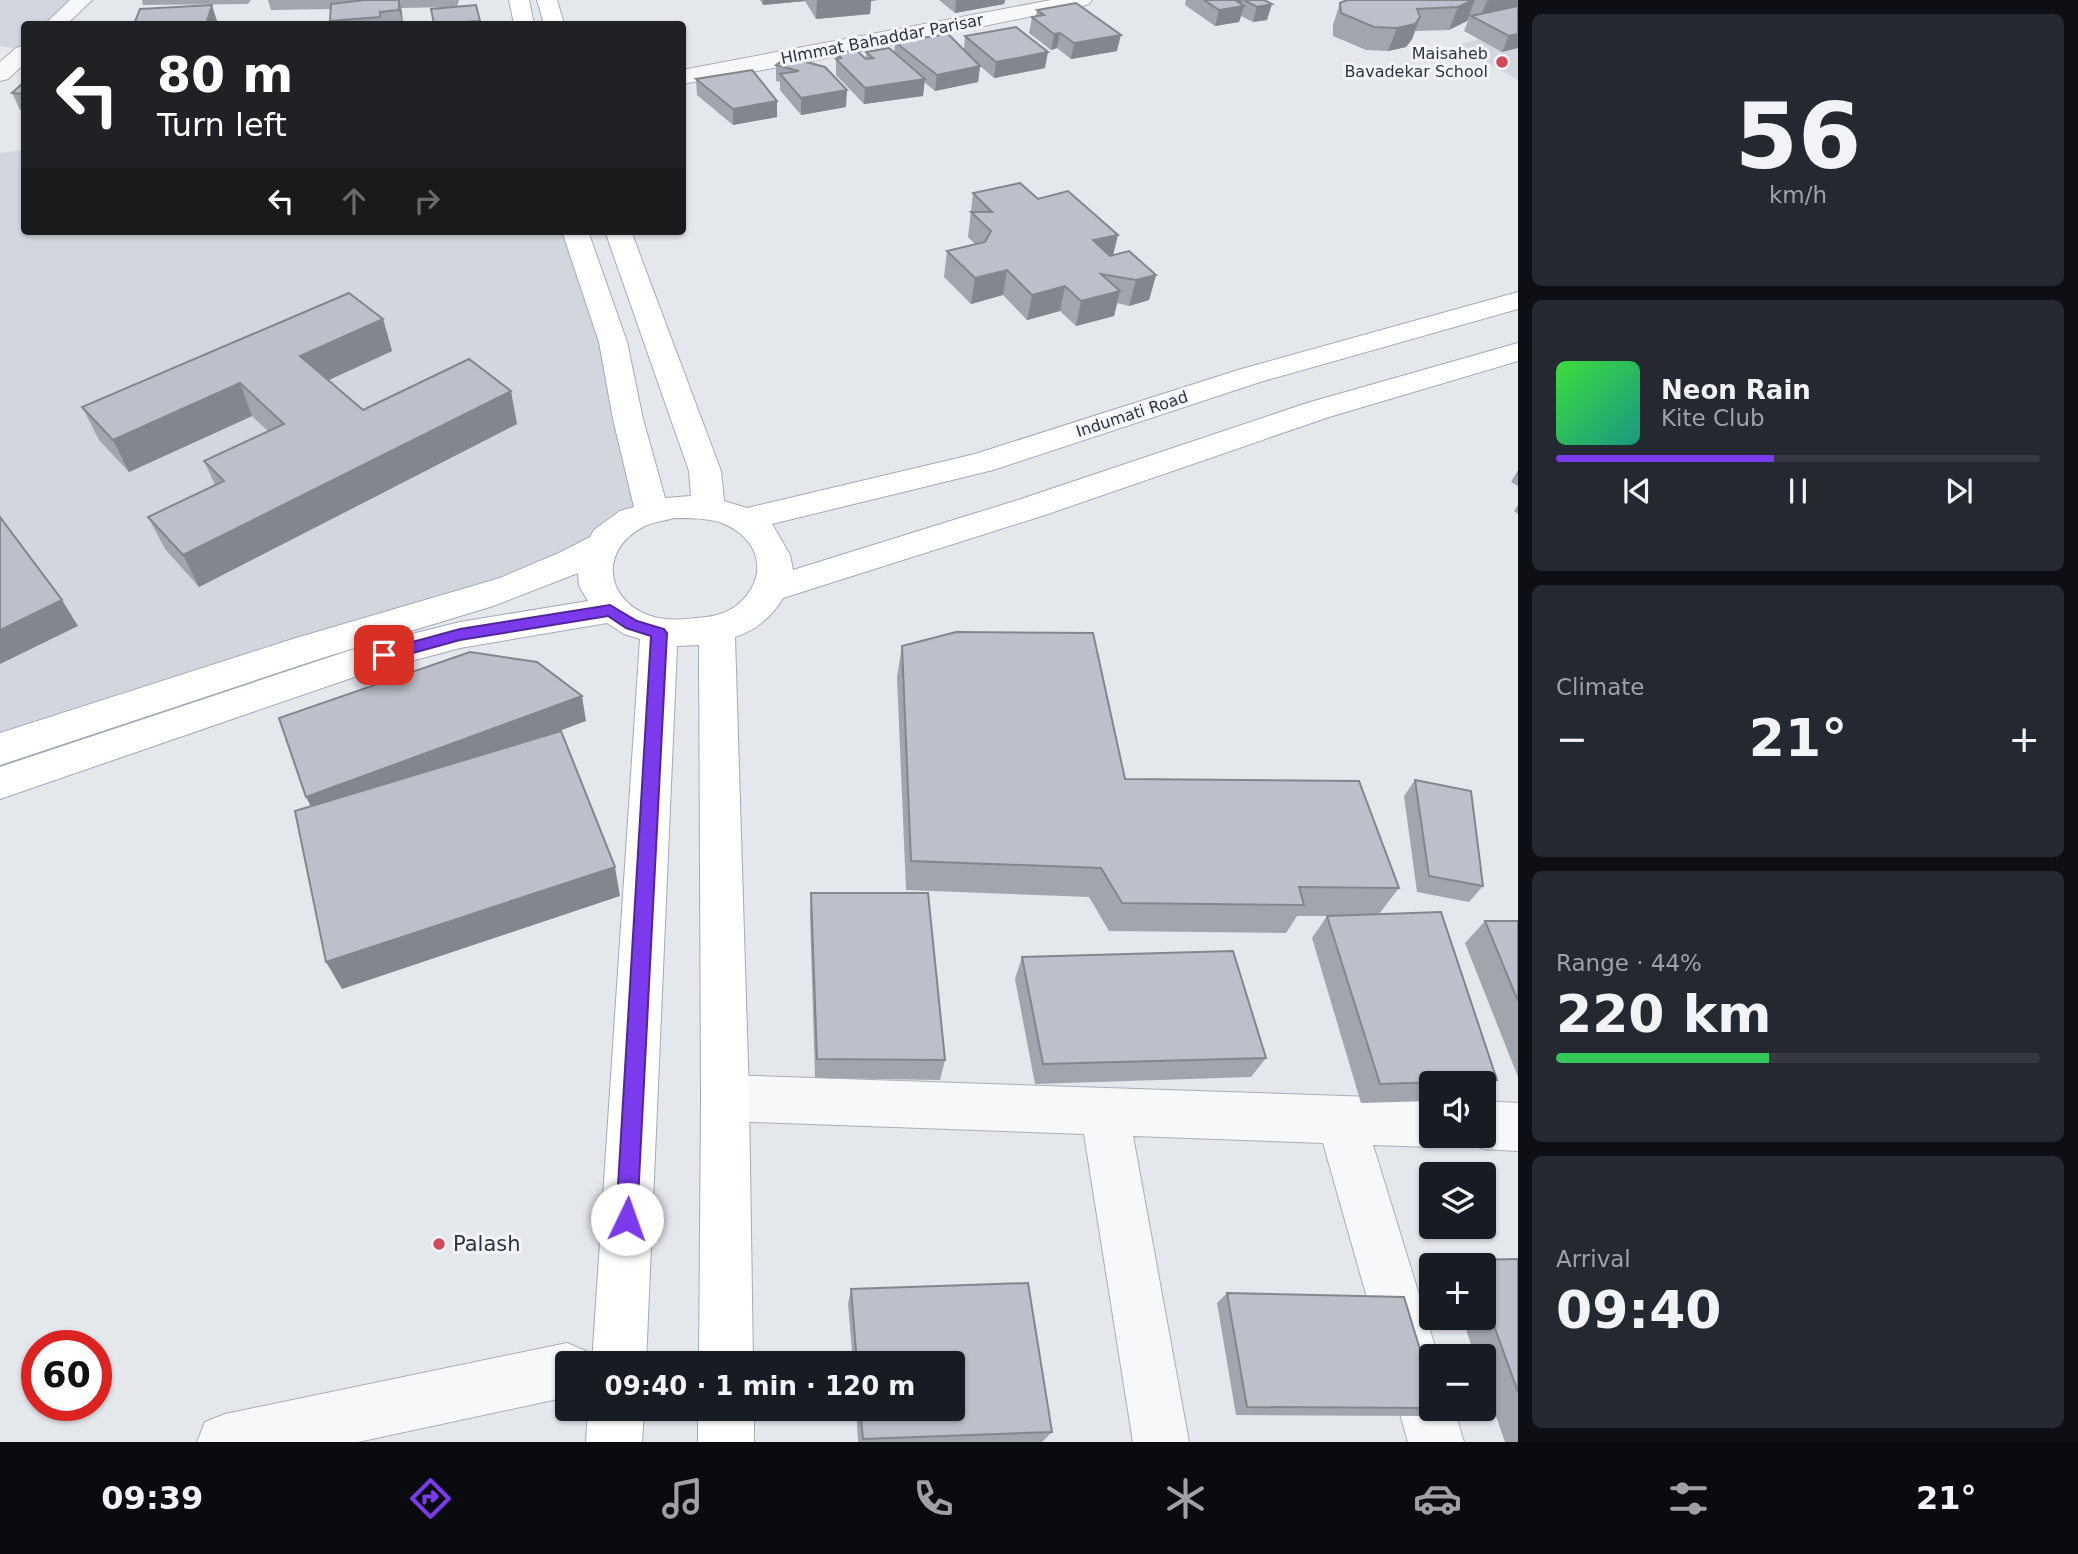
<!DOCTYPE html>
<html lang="en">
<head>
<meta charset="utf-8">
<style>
  :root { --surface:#171b24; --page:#242831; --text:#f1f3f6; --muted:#9ea1a6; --line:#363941; --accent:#7c3aed }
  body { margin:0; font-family:"DejaVu Sans",sans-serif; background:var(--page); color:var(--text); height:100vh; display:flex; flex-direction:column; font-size:26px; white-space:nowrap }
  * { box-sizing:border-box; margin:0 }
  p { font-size:23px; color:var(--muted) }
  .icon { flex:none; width:38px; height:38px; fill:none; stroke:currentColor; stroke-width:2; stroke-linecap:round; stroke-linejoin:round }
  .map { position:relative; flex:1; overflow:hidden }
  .sheet { display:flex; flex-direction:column; gap:14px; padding:14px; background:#0d0f14; width:560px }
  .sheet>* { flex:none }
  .hud { position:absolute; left:21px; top:21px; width:665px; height:214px; border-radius:7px; box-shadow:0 2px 5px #0004; background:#202124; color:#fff; overflow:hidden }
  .controls { position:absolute; left:1419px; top:1071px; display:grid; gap:14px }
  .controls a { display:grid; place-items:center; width:77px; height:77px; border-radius:7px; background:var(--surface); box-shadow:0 2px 5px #0004; font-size:35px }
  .speed { position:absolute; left:21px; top:1330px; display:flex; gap:14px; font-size:35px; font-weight:700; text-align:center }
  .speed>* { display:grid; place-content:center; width:91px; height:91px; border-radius:50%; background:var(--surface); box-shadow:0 2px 5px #0004; line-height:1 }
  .speed .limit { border:10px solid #d22; background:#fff; color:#111 }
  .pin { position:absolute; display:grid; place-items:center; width:60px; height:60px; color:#fff; margin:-30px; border-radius:14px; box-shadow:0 4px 10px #0006 }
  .me { position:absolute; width:77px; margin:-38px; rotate:3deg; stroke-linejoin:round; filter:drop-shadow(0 0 5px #0008) }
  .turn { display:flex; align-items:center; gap:24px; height:147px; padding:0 21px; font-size:32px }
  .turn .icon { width:91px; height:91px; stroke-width:2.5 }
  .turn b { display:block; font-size:49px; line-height:60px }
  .lanes { display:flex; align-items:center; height:66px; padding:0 21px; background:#0003; justify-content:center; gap:35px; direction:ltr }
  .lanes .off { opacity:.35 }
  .big { font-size:52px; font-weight:700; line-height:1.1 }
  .sheet .widget { flex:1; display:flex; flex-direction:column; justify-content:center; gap:10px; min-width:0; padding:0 24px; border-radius:10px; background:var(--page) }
  .sheet .dial { align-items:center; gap:0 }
  .dial b { font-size:91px; line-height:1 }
  .song { display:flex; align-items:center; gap:21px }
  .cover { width:84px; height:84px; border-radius:10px; background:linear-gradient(135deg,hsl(120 70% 55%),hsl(170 70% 35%)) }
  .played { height:7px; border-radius:4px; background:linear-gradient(90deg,var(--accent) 45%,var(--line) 45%) }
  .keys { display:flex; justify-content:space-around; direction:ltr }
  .heat { display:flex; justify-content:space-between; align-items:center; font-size:38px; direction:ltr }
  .charge { height:10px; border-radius:5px; background:linear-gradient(90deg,#34c759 44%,var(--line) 0) }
  .trip { position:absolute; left:555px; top:1351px; width:410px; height:70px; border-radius:7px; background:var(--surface); box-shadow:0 2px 5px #0004; font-weight:700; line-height:70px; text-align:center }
  .dock { display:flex; height:112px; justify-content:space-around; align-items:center; background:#090b0e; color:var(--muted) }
  .dock .icon { width:49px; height:49px }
  .dock .active { color:var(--accent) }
  .dock b { font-size:32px; color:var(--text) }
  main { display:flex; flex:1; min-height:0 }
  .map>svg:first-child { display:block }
  .built { fill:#d2d6de }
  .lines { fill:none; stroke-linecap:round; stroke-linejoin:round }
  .minor-casing { stroke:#a9aeb7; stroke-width:2 }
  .major-casing { stroke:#a3abb8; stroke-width:2 }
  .minor { fill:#f7f8fa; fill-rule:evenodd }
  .major { fill:#fff; fill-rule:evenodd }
  .wall { fill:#a1a5ae }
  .shaded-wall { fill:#83868d }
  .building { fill:#bbc0ca; stroke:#83868d; stroke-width:2 }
  .route { fill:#7c3aed; stroke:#51269a; stroke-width:2 }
  .poi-dot { fill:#d1495b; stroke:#f4f6f9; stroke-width:2.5 }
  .labels { text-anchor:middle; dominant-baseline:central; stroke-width:6; stroke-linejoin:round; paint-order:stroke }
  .far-street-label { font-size:16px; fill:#2b3445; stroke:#f4f6f9 }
  .far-poi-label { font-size:16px; fill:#2b3445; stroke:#f4f6f9; text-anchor:end }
  .near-poi-label { font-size:21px; fill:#2b3445; stroke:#f4f6f9; text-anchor:start }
</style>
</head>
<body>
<main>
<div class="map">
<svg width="1518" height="1442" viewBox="0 0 1518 1442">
  <rect width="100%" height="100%" fill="#e4e7ec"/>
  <g class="built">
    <path d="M0,0H72L45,24H24V43L18,49L0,46Z"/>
    <path d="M1518,30V80L1455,45Z"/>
    <path d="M24,150V231H583L659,506L607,554L566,579L0,761V153Z"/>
  </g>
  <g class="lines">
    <g class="minor-casing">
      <g id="minor">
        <path d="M70,0H92L67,24H45Z"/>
        <path d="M1051,0H1092L1089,4L1082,6L797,64L682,84V70Z"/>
        <path d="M24,46V64L8,79L0,81V62L16,48Z"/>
        <path d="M725,1075L1432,1099V1136H1451L1449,1140L1432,1147L1373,1145L1438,1356H1432V1409H1454L1464,1442H1408L1323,1143L1133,1136L1189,1442H1133L1084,1134L725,1121L708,1114L701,1098L708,1082Z"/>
        <path d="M1484,1101L1518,1103V1151L1484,1149L1467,1142L1464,1136H1484Z"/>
        <path d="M567,1343L586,1351L592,1363H567V1397L358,1442H197L205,1422L225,1414Z"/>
      </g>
    </g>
    <g class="major-casing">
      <g id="major">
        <path d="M509,0H529L534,24H514Z"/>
        <path d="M537,0H557L564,24H544Z"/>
        <path d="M562,231H588L627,342L643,419L665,498L691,496L689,471L605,231H631L721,471L724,501L747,508L975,454L1238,370L1518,292V309L1260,382L993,470L772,524L790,555L793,570L1021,499L1307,403L1518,343V361L1329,417L1045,515L783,598C772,617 756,630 735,637L749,1098L753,1363H699L701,1098L699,645L677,646L646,1363H592L640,639L624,634L607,623L460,648L366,673L0,799V767L360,647L460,622L588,601L579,586L578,573L493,606L322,658L0,765V733L296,638L500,578L561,552L590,537L594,530L620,511L634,507L613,419L599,342ZM674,518C690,518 707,518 722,523C762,539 770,579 736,606C723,615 711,617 696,618C680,620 664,621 648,615C603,597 601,549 643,527C652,522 664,521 674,518Z"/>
        <path d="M588,1409H644L642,1442H586Z"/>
        <rect x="698" y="1409" width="56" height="33"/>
      </g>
    </g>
    <use href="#minor" class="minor"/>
    <use href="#major" class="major"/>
  </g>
  <g class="wall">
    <path d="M142,0H251L248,4L143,5Z"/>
    <path d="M268,0H459L457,7L401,8L403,24H330V21L331,9L271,10Z"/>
    <path d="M760,0H877L871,1L870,14L816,19L805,1L763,5Z"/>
    <path d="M939,0H1005L1004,4L955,13Z"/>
    <path d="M1186,0H1264L1267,20L1253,22L1241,16L1239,22L1215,26L1185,5Z"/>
    <path d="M1347,0H1518V48L1502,52L1464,31L1468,21H1467L1449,30L1415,31L1412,39L1406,47L1388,51L1366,50L1333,36V25L1340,3Z"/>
    <path d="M1037,10L1117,51L1071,59L1057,48L1051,50L1029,33L1032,17L1036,16Z"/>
    <path d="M965,36L1045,68L994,78L980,66L978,82L935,91L924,82L923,96L864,104L836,75V53L866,59V52L894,53L895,42L964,49Z"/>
    <path d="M787,57L846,107L801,115L780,90V82L776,81V65Z"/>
    <path d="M696,79L777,101V117L733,125L697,95Z"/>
    <path d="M24,82V110H20L12,93Z"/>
    <path d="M973,193L1038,199L1113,255L1156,275L1149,300L1129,306L1117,303L1114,316L1076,326L1060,311L1027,320L1003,295L971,304L944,277L947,251L975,244L968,237Z"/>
    <path d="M383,319L392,351L329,380L363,410L517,424L199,587L165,549L148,517L215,485L204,461L268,431L252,416L129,472L99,440L82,407Z"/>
    <path d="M1518,470V486L1511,482Z"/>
    <path d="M1518,505V514L1514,511Z"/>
    <path d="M902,646L1125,779L1399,888L1379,914L1497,1080L1484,1091V1083H1432V1101L1361,1103L1312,938L1327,916H1297L1286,933L1109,931L1089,897L906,890L897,677Z"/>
    <path d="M1415,780L1483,886L1469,902L1417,892L1404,796Z"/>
    <path d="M811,893L945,1060L940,1080L815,1078L810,915Z"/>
    <path d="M1485,921H1518V1077L1465,943Z"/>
    <path d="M1022,957L1266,1058L1251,1077L1035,1084L1015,979Z"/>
    <path d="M1518,1259V1442H1505L1484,1381V1356H1475L1462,1318H1484V1265H1463L1470,1260Z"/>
    <path d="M851,1289L1052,1432L1042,1442H858L856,1409H952V1363H853L848,1304Z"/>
    <path d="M1227,1293L1432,1389V1409H1435L1421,1416L1236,1415L1217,1303Z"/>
  </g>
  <g class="shaded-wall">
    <path d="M399,0L402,12L403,24L399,10Z"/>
    <path d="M763,0H805V1L763,5Z"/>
    <path d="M817,0H877L871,1L870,14L816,19Z"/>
    <path d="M956,0H1005L1004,4L955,13Z"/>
    <path d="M1235,0H1242L1240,7L1244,6L1239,22L1215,26L1219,10Z"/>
    <path d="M1473,0H1475L1467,21L1449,30L1458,7Z"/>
    <path d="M1491,0H1518V15L1479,20L1487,1Z"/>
    <path d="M1272,4L1267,20L1253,22L1257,7Z"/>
    <path d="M212,5L217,21L216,24H206Z"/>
    <path d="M1420,17L1412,39L1406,47L1388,51L1397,28Z"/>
    <path d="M480,21L481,24H442Z"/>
    <path d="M1060,33L1057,48L1051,50L1054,34Z"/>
    <path d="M1518,34V48L1502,52L1509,36Z"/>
    <path d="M1121,35L1117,51L1071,59L1074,43Z"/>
    <path d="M1048,52L1045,68L994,78L996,62Z"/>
    <path d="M980,66L978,82L935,91L937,75Z"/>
    <path d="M925,79L923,96L864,104L865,88Z"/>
    <path d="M847,90L846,107L801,115V98Z"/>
    <path d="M777,101V117L733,125V109Z"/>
    <path d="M1118,235L1112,260L1093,240Z"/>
    <path d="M1007,270L1003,295L971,304L975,278Z"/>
    <path d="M1156,275L1149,300L1129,306L1136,280Z"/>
    <path d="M1065,286L1060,311L1027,320L1032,295Z"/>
    <path d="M1120,291L1114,316L1076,326L1081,301Z"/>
    <path d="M383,319L392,351L311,388L300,356Z"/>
    <path d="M240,383L252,416L129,472L113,440Z"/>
    <path d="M511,391L517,424L199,587L183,555Z"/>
    <path d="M62,600L78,626L0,664V630Z"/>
    <path d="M582,696L586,721L318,821L306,797Z"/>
    <path d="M615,867L620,896L342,989L326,962Z"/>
  </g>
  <g class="building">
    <path d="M365,0H399V10L380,12V17L330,21L331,4Z"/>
    <path d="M1204,0H1236H1235L1244,6L1219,10Z"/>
    <path d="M1244,0H1264L1272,4L1257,7Z"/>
    <path d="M1347,0H1473L1458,7L1417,9L1420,17L1415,24L1397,28L1374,27L1341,13L1340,3Z"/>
    <path d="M1076,3L1121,35L1074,43L1060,33L1054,34L1032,17L1044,15L1037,10Z"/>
    <path d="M212,5L206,24H134L140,9Z"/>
    <path d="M476,5L480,21L434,24L431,9Z"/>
    <path d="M1518,6V34L1509,36L1471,16Z"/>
    <path d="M1016,27L1048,52L996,62L965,36Z"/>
    <path d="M948,34L980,66L937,75L895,42Z"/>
    <path d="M889,48L925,79L865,88L836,59L841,58L836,53L856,50L866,59L873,58L866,52Z"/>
    <path d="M787,57L825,67L847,90L801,98L780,74L799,71L776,65Z"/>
    <path d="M752,70L777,101L733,109L696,79Z"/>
    <path d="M24,82V94L12,93Z"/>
    <path d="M1020,183L1038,199L1068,191L1118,235L1093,240L1110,256L1129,251L1156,275L1136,280L1101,274L1120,291L1081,301L1065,286L1032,295L1007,270L975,278L947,251L985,242L991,231L971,212H992L973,193Z"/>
    <path d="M349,293L383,319L300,356L363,410L469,359L511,391L183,555L148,517L224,481L204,461L284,424L240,383L113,440L82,407Z"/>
    <path d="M0,517L62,600L0,630Z"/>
    <path d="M956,632L1093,633L1125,779L1359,781L1399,888L1299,887L1304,905L1122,903L1101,868L911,861L902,646Z"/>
    <path d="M470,652L537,662L582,696L306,797L279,718Z"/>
    <path d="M561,731L615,867L326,962L295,811Z"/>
    <path d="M1415,780L1471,791L1483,886L1429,876Z"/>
    <path d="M811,893H928L945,1060L817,1059Z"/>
    <path d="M1441,912L1497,1080L1380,1084L1327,916Z"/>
    <path d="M1485,921H1518V1001Z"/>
    <path d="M1233,951L1266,1058L1043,1064L1022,957Z"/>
    <path d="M1518,1259V1392L1484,1298V1265H1472L1470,1260Z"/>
    <path d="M1028,1283L1052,1432L863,1439L860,1409H952V1363H857L851,1289Z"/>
    <path d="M1227,1293L1404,1297L1432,1389V1408L1247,1407Z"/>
  </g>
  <path class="route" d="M610,605L637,621L664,629L667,633L637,1219L634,1226L627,1229L619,1226L616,1219L651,636L626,628L608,616L460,640L384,661L376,655L379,651L460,629Z"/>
  <g class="poi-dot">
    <circle cx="1502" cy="62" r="7"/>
    <circle cx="439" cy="1244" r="7"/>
  </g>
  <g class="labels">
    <g class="far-street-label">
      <text transform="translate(882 39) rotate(-11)">HImmat Bahaddar Parisar</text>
      <text transform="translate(1132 414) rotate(-18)">Indumati Road</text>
    </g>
    <g class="far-poi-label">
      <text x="1488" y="53">Maisaheb<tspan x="1488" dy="18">Bavadekar School</tspan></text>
    </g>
    <g class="near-poi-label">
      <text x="453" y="1244">Palash</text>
    </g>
  </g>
</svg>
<div class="controls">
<a><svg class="icon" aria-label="sound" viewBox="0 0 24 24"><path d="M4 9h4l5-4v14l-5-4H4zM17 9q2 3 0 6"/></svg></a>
<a><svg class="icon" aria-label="layers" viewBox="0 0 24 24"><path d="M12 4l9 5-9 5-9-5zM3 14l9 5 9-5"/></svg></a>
<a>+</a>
<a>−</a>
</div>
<div class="speed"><div class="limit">60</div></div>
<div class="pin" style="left:384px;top:655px;background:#d93025"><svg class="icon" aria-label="arrive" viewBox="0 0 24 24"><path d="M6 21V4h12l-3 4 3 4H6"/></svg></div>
<svg class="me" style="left:627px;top:1219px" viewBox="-20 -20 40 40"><circle r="19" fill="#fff"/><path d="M0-13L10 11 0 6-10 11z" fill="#7c3aed"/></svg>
<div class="trip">09:40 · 1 min · 120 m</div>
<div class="hud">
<div class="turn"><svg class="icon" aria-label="left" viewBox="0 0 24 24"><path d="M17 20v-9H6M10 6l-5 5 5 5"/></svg><div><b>80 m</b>Turn left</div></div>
<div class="lanes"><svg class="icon" aria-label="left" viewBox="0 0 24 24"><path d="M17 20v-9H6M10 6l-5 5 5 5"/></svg><svg class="icon off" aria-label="ahead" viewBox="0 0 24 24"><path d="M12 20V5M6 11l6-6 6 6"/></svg><svg class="icon off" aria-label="right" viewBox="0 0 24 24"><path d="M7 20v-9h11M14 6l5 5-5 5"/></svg></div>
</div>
</div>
<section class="sheet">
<div class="widget dial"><b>56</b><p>km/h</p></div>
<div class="widget">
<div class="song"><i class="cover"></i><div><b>Neon Rain</b><p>Kite Club</p></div></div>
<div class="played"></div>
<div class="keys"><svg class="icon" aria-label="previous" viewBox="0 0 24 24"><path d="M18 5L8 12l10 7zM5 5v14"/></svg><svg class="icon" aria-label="pause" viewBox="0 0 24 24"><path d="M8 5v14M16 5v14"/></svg><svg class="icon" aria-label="next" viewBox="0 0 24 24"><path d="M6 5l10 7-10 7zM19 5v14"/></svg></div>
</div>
<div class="widget"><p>Climate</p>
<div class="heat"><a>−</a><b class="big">21°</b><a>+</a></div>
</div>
<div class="widget"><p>Range · 44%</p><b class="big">220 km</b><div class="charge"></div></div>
<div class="widget"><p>Arrival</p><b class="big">09:40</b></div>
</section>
</main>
<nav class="dock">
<b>09:39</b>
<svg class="icon active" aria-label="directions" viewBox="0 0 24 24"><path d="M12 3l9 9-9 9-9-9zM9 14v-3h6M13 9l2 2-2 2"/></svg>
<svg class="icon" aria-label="music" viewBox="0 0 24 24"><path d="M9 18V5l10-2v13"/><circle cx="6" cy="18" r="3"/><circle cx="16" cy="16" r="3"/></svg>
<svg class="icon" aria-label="phone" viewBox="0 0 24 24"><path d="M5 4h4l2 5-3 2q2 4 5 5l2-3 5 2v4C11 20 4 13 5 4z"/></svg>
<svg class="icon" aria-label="climate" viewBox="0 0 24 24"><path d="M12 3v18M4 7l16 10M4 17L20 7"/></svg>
<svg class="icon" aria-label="car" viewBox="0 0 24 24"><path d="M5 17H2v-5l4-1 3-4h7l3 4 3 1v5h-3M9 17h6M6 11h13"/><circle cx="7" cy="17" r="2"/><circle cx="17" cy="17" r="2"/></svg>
<svg class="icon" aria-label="filters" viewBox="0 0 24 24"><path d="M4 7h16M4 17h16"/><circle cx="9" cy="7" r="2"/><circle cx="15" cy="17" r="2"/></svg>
<b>21°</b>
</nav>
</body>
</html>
